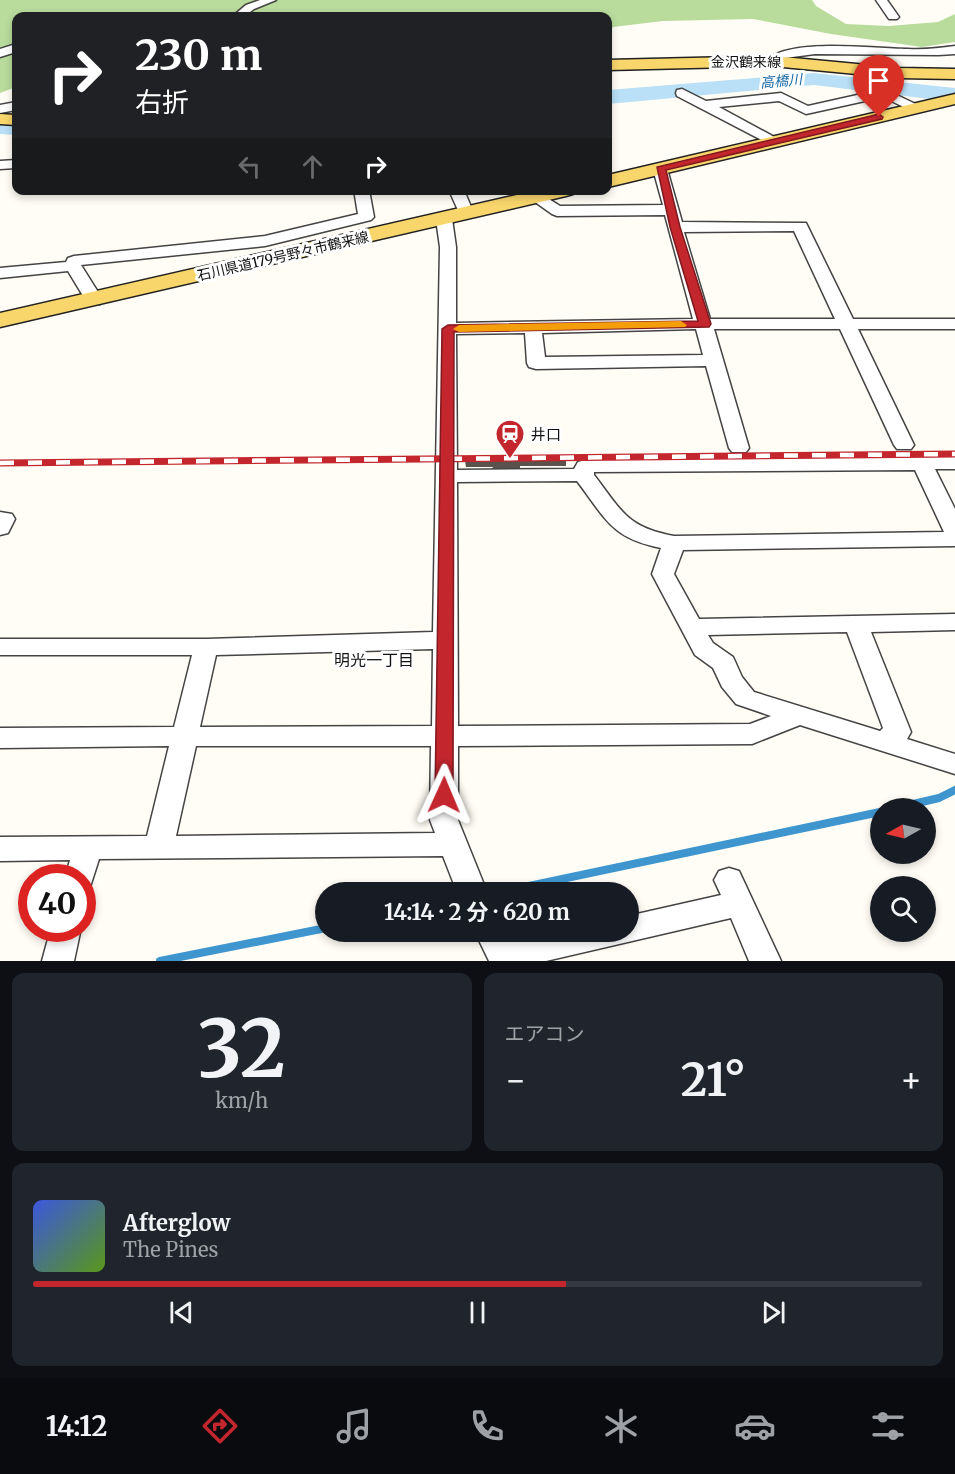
<!DOCTYPE html>
<html lang="ja">
<head>
<meta charset="utf-8">
<style>
  :root { --surface:#171b24; --page:#20242c; --text:#f1f3f6; --muted:#9ea1a6; --line:#363941; --accent:#c4262e }
  body { margin:0; font-family:Merriweather,"Noto Sans JP",serif; background:var(--page); color:var(--text); height:100vh; display:flex; flex-direction:column; font-size:22px; white-space:nowrap }
  * { box-sizing:border-box; margin:0 }
  p { font-size:20px; color:var(--muted) }
  .icon { flex:none; width:33px; height:33px; fill:none; stroke:currentColor; stroke-width:2; stroke-linecap:round; stroke-linejoin:round }
  .map { position:relative; height:961px; overflow:hidden }
  .side { display:flex; flex-direction:column; gap:12px; padding:12px; background:#0d0f14; flex:1 }
  .side>* { flex:none }
  .guide { position:absolute; left:12px; top:12px; width:600px; height:183px; border-radius:12px; box-shadow:0 3px 9px #0003; background:#202124; color:#fff; overflow:hidden }
  .needle { width:39px; rotate:262deg }
  .buttons { position:absolute; left:870px; top:798px; display:grid; gap:12px }
  .buttons a { display:grid; place-items:center; width:66px; height:66px; border-radius:50%; background:var(--surface); box-shadow:0 3px 9px #0003; font-size:30px }
  .speed { position:absolute; left:18px; top:864px; display:flex; gap:12px; font-size:30px; font-weight:700; text-align:center }
  .speed>* { display:grid; place-content:center; width:78px; height:78px; border-radius:50%; background:var(--surface); box-shadow:0 3px 9px #0003; line-height:1 }
  .speed .limit { border:9px solid #d22; background:#fff; color:#111 }
  .pin { position:absolute; display:grid; place-items:center; width:51px; height:51px; color:#fff; margin:-62px -26px; border-radius:50% 50% 50% 0; rotate:-45deg; box-shadow:0 0 6px #0007 }
  .pin .icon { rotate:45deg }
  .me { position:absolute; width:66px; margin:-33px; rotate:1deg; stroke-linejoin:round; filter:drop-shadow(0 0 4px #0008) }
  .turn { display:flex; align-items:center; gap:21px; height:126px; padding:0 24px; font-size:27px }
  .turn .icon { width:78px; height:78px; stroke-width:2.5 }
  .turn b { display:block; font-size:42px; line-height:51px }
  .lanes { display:flex; align-items:center; height:57px; padding:0 24px; background:#0003; justify-content:center; gap:30px; direction:ltr }
  .lanes .off { opacity:.35 }
  .big { font-size:45px; font-weight:700; line-height:1.1 }
  .side .tile { flex:1; display:flex; flex-direction:column; justify-content:center; gap:9px; min-width:0; padding:0 21px; border-radius:12px; background:var(--page) }
  .side .dial { align-items:center; gap:0 }
  .dial b { font-size:78px; line-height:1 }
  .song { display:flex; align-items:center; gap:18px }
  .cover { width:72px; height:72px; border-radius:9px; background:linear-gradient(135deg,hsl(230 70% 55%),hsl(90 70% 35%)) }
  .played { height:6px; border-radius:3px; background:linear-gradient(90deg,var(--accent) 60%,var(--line) 60%) }
  .keys { display:flex; justify-content:space-around; direction:ltr }
  .heat { display:flex; justify-content:space-between; align-items:center; font-size:33px; direction:ltr }
  .side .tiles { flex:1; display:grid; gap:12px; grid-template-columns:1fr 1fr }
  .tile:last-child { grid-column:span 2 }
  .trip { position:absolute; left:315px; top:882px; width:324px; height:60px; border-radius:30px; background:var(--surface); box-shadow:0 3px 9px #0003; font-weight:700; line-height:60px; text-align:center }
  .tab-bar { display:flex; height:96px; justify-content:space-around; align-items:center; background:#090b0e; color:var(--muted) }
  .tab-bar .icon { width:42px; height:42px }
  .tab-bar .current { color:var(--accent) }
  .tab-bar b { font-size:27px; color:var(--text) }
  .map>svg:first-child { display:block }
  .forest { fill:#b9dc9c }
  .lines { fill:none; stroke-linecap:round; stroke-linejoin:round }
  .stream { stroke:#3f96cf; stroke-width:8 }
  .river { fill:#b9e0f7; fill-rule:evenodd }
  .building { fill:#5a524d }
  .minor-casing { stroke:#444; stroke-width:3 }
  .major-casing { stroke:#222; stroke-width:3 }
  .minor { fill:#fff; fill-rule:evenodd }
  .major { fill:#f9d66b; fill-rule:evenodd }
  .rail-casing { stroke:#c4262e; stroke-width:7 }
  .rail { stroke:#fff; stroke-width:4.5; stroke-dasharray:14; stroke-linecap:butt }
  .route { fill:#c4262e; stroke:#7f191e; stroke-width:1.5 }
  .slow { fill:#f59e0b }
  .labels { text-anchor:middle; dominant-baseline:central; stroke-width:6; stroke-linejoin:round; paint-order:stroke }
  .far-street-label { font-size:14px; fill:#111; stroke:#fff }
  .far-water-label { font-size:14px; font-style:italic; fill:#1768a6; stroke:#fff }
  .poi-label { font-size:15px; fill:#111; stroke:#fff; text-anchor:start }
  .neighbourhood-label { font-size:16px; fill:#111; stroke:#fff }
</style>
</head>
<body>
<div class="map">
<svg width="955" height="961" viewBox="0 0 955 961">
  <rect width="100%" height="100%" fill="#fffdf5"/>
  <path class="forest" d="M0,0H812L816,6L846,24L889,26L938,22L955,14V42L922,47L831,34L753,19L663,21L613,27L608,37V16H16V87L0,93Z"/>
  <g class="lines">
    <g class="stream">
      <path d="M896,808L939,798L955,790"/>
      <path d="M500,892L880,812"/>
      <path d="M160,961L326,928"/>
    </g>
    <g class="river">
      <path d="M814,73L955,88V102L814,85L608,104V90Z"/>
      <path d="M0,120L16,121V135L0,134Z"/>
    </g>
  </g>
  <path class="building" d="M465,461H566V466H520V468L492,469L493,467H466Z"/>
  <g class="lines">
    <g class="minor-casing">
      <g id="minor">
        <path d="M260,0H276L254,9L245,16H233L246,5Z"/>
        <path d="M876,0H887L899,17L897,19H889Z"/>
        <path d="M16,44V52L0,57V49Z"/>
        <path d="M955,46V54L938,55L815,54L785,58L772,65L766,61C788,37 876,49 908,49C924,50 939,48 955,46Z"/>
        <path d="M682,89L706,101L781,93L808,106L884,89L924,108L917,112L912,111L883,97L806,114L779,101L719,107L778,139L780,142L773,146L677,96L676,93L677,90Z"/>
        <path d="M16,102V110L0,113V105Z"/>
        <path d="M16,160V168L0,169V161Z"/>
        <path d="M660,165L667,169L682,222L806,223L853,319H955V329H858L914,445L911,449H897L894,445L840,329H714L749,448L746,452H732L729,448L706,366L536,369L529,367L527,363L525,333L456,334L457,470L574,469L578,462L585,460L955,457V469H935L955,509V546L683,550L674,574L699,619L955,614V630L871,632L911,732L907,739L955,754V774L800,725L752,744L458,746V820L487,892H457L443,856L99,859L90,887L82,889V878H65L70,860L0,861V837L147,836L169,746L0,748V728L174,727L192,655H0V639H206L433,632L440,247L436,219L444,214L452,219L456,247V323L693,319L665,215L557,216L552,214L528,197L531,194H541L560,206L663,205L653,169ZM794,231L835,319H710L684,232ZM696,329L703,355L545,357L542,333ZM915,470L944,532L674,536C626,527 622,511 594,475V472ZM577,481C606,519 611,538 661,548L652,574L695,655L713,668L722,687L736,704L771,716L750,724L458,726L457,482ZM847,632L883,728L880,731L754,692L742,677L733,657L713,643L708,635ZM433,649L432,726L200,727L216,655ZM196,746H431L430,820L435,833L176,836Z"/>
        <path d="M354,190H369L374,217L371,220L265,246L81,265L103,300L100,304H88L68,271L0,278V268L66,262L68,258L74,256L265,236L358,214Z"/>
        <path d="M449,190H464L474,214L471,217H461Z"/>
        <path d="M0,512L12,514L15,519L8,533L0,535Z"/>
        <path d="M729,868L739,871L781,961H749L731,918L546,961H489L475,932H505L511,942L560,932H628V916L721,895L714,880L719,871Z"/>
        <path d="M51,928H81L74,961H42Z"/>
      </g>
    </g>
    <g class="major-casing">
      <g id="major">
        <path d="M772,56L899,68L955,69V79L899,78L772,66L608,70V60Z"/>
        <path d="M955,94V104L608,187V175Z"/>
        <path d="M0,114L16,115V125L0,124Z"/>
        <path d="M539,190H575L573,194L566,196L0,327V313Z"/>
      </g>
    </g>
    <use href="#minor" class="minor"/>
    <use href="#major" class="major"/>
    <g class="rail-casing">
      <path id="rail" d="M0,463L955,454"/>
    </g>
    <use href="#rail" class="rail"/>
  </g>
  <path class="route" d="M879,114L883,117L882,119L666,170L680,227L711,324L709,327L454,332L453,795L450,800L444,802L438,800L435,795L442,329L448,325L698,321L670,227L657,167Z"/>
  <path class="slow" d="M681,321L687,325L685,327L459,332L453,329L459,325Z"/>
  <defs>
    <g id="station-pin" transform="scale(1.5)"><path d="M0 17L-7.5 6A9.5 9.5 0 1 1 7.5 6Z" fill="#c4262e" stroke="#fff"/><path d="M-3-6H3Q5-6 5-4V2Q5 4 3 4L4.5 6H3L1.5 4h-3L-3 6H-4.5L-3 4Q-5 4-5 2V-4Q-5-6-3-6ZM-3.5-4v3h7v-3ZM-3.5 1v1.5H-2V1ZM2 1v1.5H3.5V1Z" fill="#fff"/></g>
  </defs>
  <g fill-rule="evenodd">
    <use href="#station-pin" x="510" y="434"/>
  </g>
  <g class="labels">
    <g class="far-street-label">
      <text x="746" y="62">金沢鶴来線</text>
      <text transform="translate(283 256) rotate(-13)">石川県道179号野々市鶴来線</text>
    </g>
    <g class="far-water-label">
      <text transform="translate(781 81) rotate(-5)">高橋川</text>
    </g>
    <g class="poi-label">
      <text x="531" y="434">井口</text>
    </g>
    <g class="neighbourhood-label">
      <text x="374" y="660">明光一丁目</text>
    </g>
  </g>
</svg>
<div class="buttons">
<a><svg class="needle" viewBox="-14 -14 28 28"><path d="M0-13l5 13h-10z" fill="#e53935"/><path d="M0 13l5-13h-10z" fill="#9ea1a6"/></svg></a>
<a><svg class="icon" aria-label="search" viewBox="0 0 24 24"><circle cx="10" cy="10" r="6"/><path d="M15 15l6 6"/></svg></a>
</div>
<div class="speed"><div class="limit">40</div></div>
<div class="pin" style="left:879px;top:117px;background:#d93025"><svg class="icon" aria-label="arrive" viewBox="0 0 24 24"><path d="M6 21V4h12l-3 4 3 4H6"/></svg></div>
<svg class="me" style="left:444px;top:795px" viewBox="-20 -20 40 40"><path d="M0-17L14 15 0 8-14 15z" fill="#c4262e" stroke="#fff" stroke-width="4"/></svg>
<div class="trip">14:14 · 2 分 · 620 m</div>
<div class="guide">
<div class="turn"><svg class="icon" aria-label="right" viewBox="0 0 24 24"><path d="M7 20v-9h11M14 6l5 5-5 5"/></svg><div><b>230 m</b>右折</div></div>
<div class="lanes"><svg class="icon off" aria-label="left" viewBox="0 0 24 24"><path d="M17 20v-9H6M10 6l-5 5 5 5"/></svg><svg class="icon off" aria-label="ahead" viewBox="0 0 24 24"><path d="M12 20V5M6 11l6-6 6 6"/></svg><svg class="icon" aria-label="right" viewBox="0 0 24 24"><path d="M7 20v-9h11M14 6l5 5-5 5"/></svg></div>
</div>
</div>
<section class="side">
<div class="tiles">
<div class="tile dial"><b>32</b><p>km/h</p></div>
<div class="tile"><p>エアコン</p>
<div class="heat"><a>−</a><b class="big">21°</b><a>+</a></div>
</div>
<div class="tile">
<div class="song"><i class="cover"></i><div><b>Afterglow</b><p>The Pines</p></div></div>
<div class="played"></div>
<div class="keys"><svg class="icon" aria-label="previous" viewBox="0 0 24 24"><path d="M18 5L8 12l10 7zM5 5v14"/></svg><svg class="icon" aria-label="pause" viewBox="0 0 24 24"><path d="M8 5v14M16 5v14"/></svg><svg class="icon" aria-label="next" viewBox="0 0 24 24"><path d="M6 5l10 7-10 7zM19 5v14"/></svg></div>
</div>
</div>
</section>
<nav class="tab-bar">
<b>14:12</b>
<svg class="icon current" aria-label="directions" viewBox="0 0 24 24"><path d="M12 3l9 9-9 9-9-9zM9 14v-3h6M13 9l2 2-2 2"/></svg>
<svg class="icon" aria-label="music" viewBox="0 0 24 24"><path d="M9 18V5l10-2v13"/><circle cx="6" cy="18" r="3"/><circle cx="16" cy="16" r="3"/></svg>
<svg class="icon" aria-label="phone" viewBox="0 0 24 24"><path d="M5 4h4l2 5-3 2q2 4 5 5l2-3 5 2v4C11 20 4 13 5 4z"/></svg>
<svg class="icon" aria-label="climate" viewBox="0 0 24 24"><path d="M12 3v18M4 7l16 10M4 17L20 7"/></svg>
<svg class="icon" aria-label="car" viewBox="0 0 24 24"><path d="M5 17H2v-5l4-1 3-4h7l3 4 3 1v5h-3M9 17h6M6 11h13"/><circle cx="7" cy="17" r="2"/><circle cx="17" cy="17" r="2"/></svg>
<svg class="icon" aria-label="filters" viewBox="0 0 24 24"><path d="M4 7h16M4 17h16"/><circle cx="9" cy="7" r="2"/><circle cx="15" cy="17" r="2"/></svg>
</nav>
</body>
</html>
